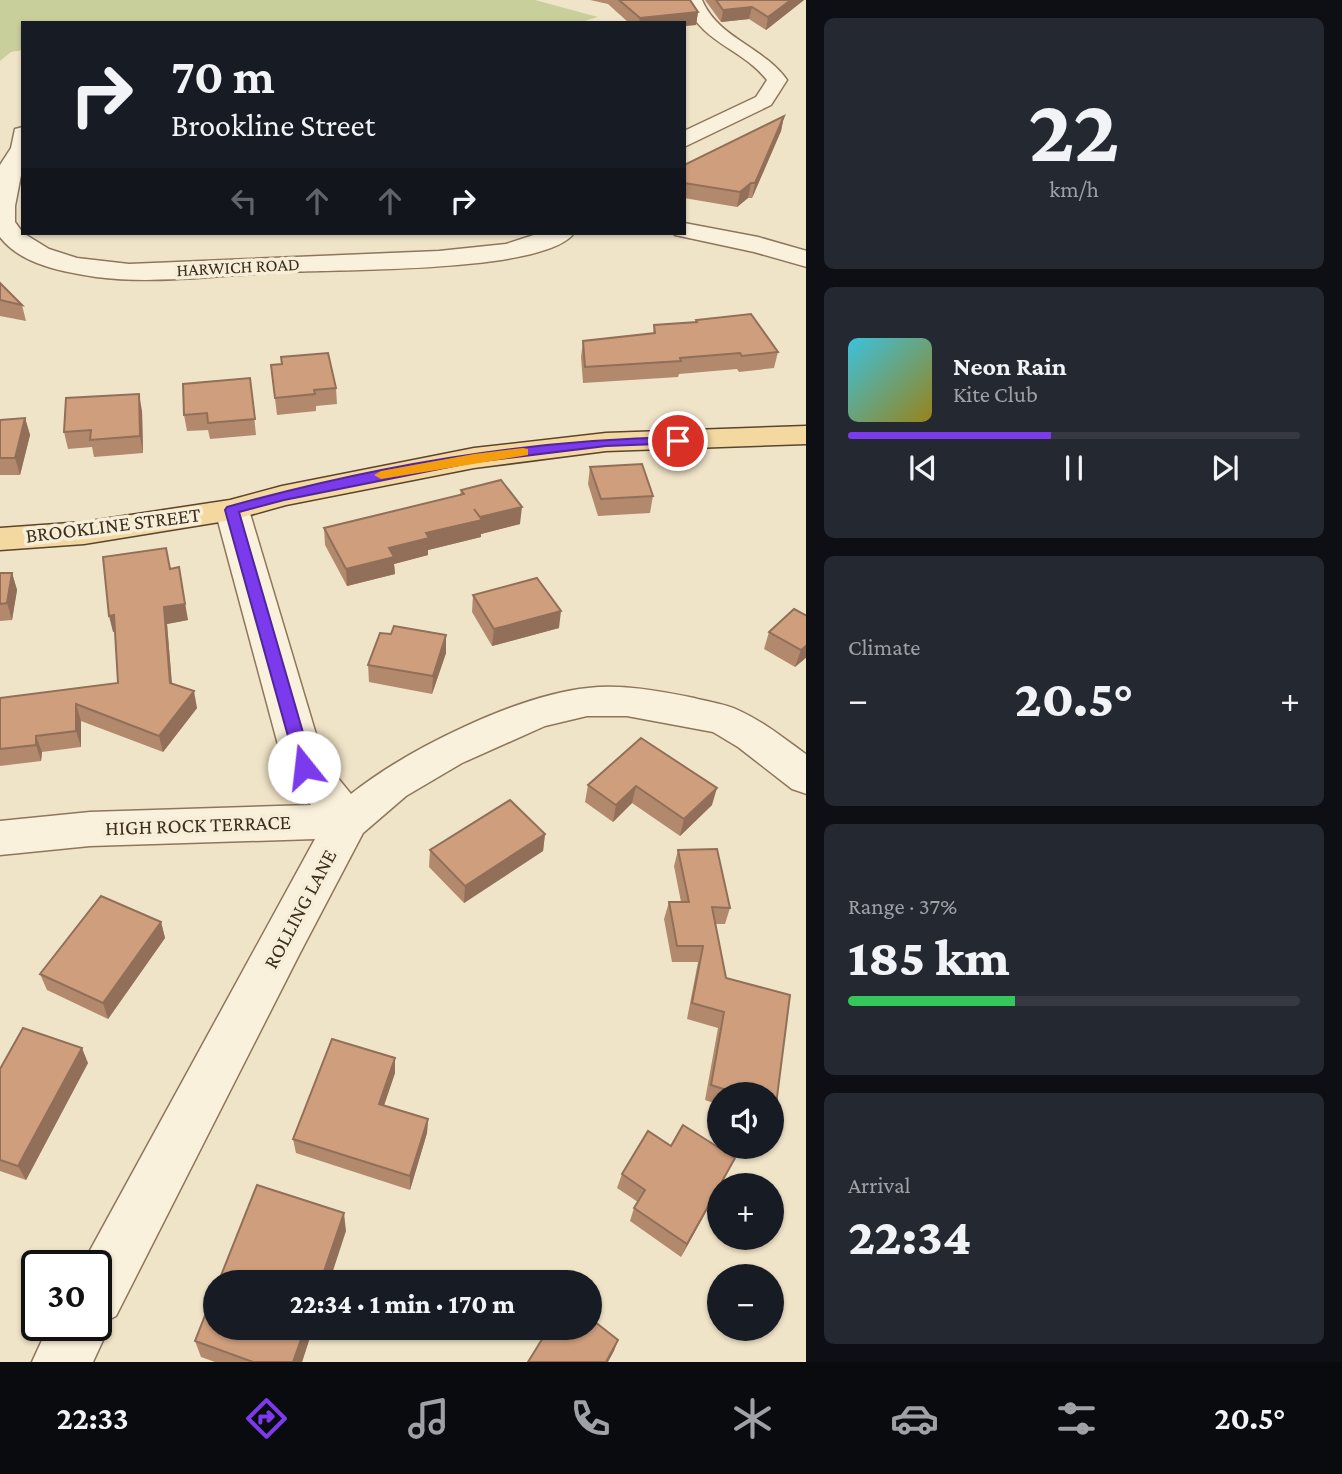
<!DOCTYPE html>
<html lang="en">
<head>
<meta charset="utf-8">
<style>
  :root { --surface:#171b24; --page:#242831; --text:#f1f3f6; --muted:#9ea1a6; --line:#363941; --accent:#7c3aed }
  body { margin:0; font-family:"Crimson Pro",serif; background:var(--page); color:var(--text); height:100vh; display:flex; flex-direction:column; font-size:26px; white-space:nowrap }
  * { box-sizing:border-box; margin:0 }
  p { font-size:23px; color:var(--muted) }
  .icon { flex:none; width:38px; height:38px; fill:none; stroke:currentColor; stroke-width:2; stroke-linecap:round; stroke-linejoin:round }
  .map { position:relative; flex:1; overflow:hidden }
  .sheet { display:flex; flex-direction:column; gap:18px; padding:18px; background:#0d0f14; width:536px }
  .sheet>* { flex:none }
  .top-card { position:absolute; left:21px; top:21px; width:665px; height:214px; border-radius:0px; box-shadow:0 2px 5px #0004; background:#171b24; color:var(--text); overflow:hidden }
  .fabs { position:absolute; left:707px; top:1082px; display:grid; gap:14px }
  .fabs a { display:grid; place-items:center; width:77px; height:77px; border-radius:50%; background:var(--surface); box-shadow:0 2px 5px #0004; font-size:35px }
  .speed { position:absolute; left:21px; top:1250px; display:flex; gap:14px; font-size:35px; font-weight:700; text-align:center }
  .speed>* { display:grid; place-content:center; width:91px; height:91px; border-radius:50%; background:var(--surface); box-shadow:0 2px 5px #0004; line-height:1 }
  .speed .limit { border:4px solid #111; border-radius:10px; background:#fff; color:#111 }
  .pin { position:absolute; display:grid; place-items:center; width:60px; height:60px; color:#fff; margin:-30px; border:4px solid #fff; border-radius:50%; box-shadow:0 2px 7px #0007 }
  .me { position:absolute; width:77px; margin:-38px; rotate:344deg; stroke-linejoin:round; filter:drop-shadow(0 0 5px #0008) }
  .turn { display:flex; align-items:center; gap:24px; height:147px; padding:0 35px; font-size:32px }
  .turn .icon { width:91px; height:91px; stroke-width:2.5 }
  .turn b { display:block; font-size:49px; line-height:60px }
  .lanes { display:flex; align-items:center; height:66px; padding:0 35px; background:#0003; justify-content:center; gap:35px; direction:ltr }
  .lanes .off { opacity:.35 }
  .big { font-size:52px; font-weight:800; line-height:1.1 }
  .sheet .card { flex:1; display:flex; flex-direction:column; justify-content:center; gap:10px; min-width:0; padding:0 24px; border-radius:10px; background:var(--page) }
  .sheet .dial { align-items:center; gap:0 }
  .dial b { font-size:91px; line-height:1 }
  .song { display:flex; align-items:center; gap:21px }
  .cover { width:84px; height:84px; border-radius:10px; background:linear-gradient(135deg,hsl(190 70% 55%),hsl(50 70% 35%)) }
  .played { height:7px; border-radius:4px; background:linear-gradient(90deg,var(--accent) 45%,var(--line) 45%) }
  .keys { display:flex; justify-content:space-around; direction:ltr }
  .heat { display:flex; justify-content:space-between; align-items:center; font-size:38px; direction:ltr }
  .charge { height:10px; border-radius:5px; background:linear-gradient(90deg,#34c759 37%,var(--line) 0) }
  .trip { position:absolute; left:203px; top:1270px; width:399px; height:70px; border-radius:35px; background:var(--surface); box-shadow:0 2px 5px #0004; font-weight:800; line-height:70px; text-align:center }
  .tabs { display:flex; height:112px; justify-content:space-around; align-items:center; background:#090b0e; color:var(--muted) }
  .tabs .icon { width:49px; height:49px }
  .tabs .on { color:var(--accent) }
  .tabs b { font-size:32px; color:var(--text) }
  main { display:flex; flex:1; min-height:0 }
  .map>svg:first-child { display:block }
  .green { fill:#c9cf9b }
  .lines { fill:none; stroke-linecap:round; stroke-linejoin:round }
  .minor-casing { stroke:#8d765c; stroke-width:3 }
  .major-casing { stroke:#5b4430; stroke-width:3 }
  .minor { fill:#faf1dc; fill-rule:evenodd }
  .major { fill:#f3d9a0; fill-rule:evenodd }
  .wall { fill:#b2896c }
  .shaded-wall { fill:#916f58 }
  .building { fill:#cf9f7d; stroke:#916f58; stroke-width:2 }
  .route { fill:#7c3aed; stroke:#51269a; stroke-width:2 }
  .slow { fill:#f59e0b }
  .labels { text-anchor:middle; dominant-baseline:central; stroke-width:7; stroke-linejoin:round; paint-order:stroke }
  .far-street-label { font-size:18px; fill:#3d2e20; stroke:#f7eed8 }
  .street-label { font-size:21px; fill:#3d2e20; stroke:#f7eed8 }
</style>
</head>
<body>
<main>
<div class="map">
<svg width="807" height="1362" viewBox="0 0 807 1362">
  <rect width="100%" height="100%" fill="#f0e4c8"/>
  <path class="green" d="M0,0H535L598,17L577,23H23V50L11,52L0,61Z"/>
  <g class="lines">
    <g class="minor-casing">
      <g id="minor">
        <path d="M684,0H702C718,38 764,47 787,80L771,105L684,147V131L756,97L767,80C741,47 701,44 684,0Z"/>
        <path d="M23,127V165L15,206V222L23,233L49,249L77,258L129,264L439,251L506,244L540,233H574C546,273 339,269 287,272C225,274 159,285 96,277C64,272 21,265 0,237V165L11,148L15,129Z"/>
        <path d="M684,223L758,237L807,251V267L754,252L675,235L673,233H684Z"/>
        <path d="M232,500L244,503L249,510L324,761L351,794C406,750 517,695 588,688C622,684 660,691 694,698C709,702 726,704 740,711C764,722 785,739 807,755V794L792,789L738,747L713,732L627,716H587L545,726L462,763L406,796L363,833L300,953L116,1316L108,1320L110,1325L93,1362H32L49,1325H96V1265H82L315,839L90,846L0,855V821L90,812L311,805L284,767L215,510L220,503Z"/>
      </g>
    </g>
    <g class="major-casing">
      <path id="major" d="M807,426V444L606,451L474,468L286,505L232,520L84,544L0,550V528L84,522L230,500L282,486L474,448L606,433Z"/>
    </g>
    <use href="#minor" class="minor"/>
    <use href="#major" class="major"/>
  </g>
  <g class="wall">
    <path d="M590,0H690L698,12L696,25L684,26V23H629L608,4Z"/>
    <path d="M705,0H804L766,30L749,19L721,22Z"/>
    <path d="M784,116L781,131L752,198H748L737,207L684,198V165Z"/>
    <path d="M0,283L22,305L26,321L0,316Z"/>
    <path d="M696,320L778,352L774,368L739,372L737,369L679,374L678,377L583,383L581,357L583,341L653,334L654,325L695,323Z"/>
    <path d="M281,357L336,388L337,404L316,406V411L277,415L271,365L282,364Z"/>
    <path d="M250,378L256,435L210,439L208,430L187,431L184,415Z"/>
    <path d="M142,411L143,453L94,457L92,447L68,449L64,432Z"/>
    <path d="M25,418L30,435L20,475H0V420Z"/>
    <path d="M590,467L653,496L650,513L598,516L588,484Z"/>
    <path d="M461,490L520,524L481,534V537L428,550V555L394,564L395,574L347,586L325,545L324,528L460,495Z"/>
    <path d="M170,569L188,620L167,624L172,683L197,708L163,752L81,721V747L42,752L41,761L0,766V698L118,683L115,632H113Z"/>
    <path d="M0,573H12L17,590L12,620L0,621Z"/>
    <path d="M473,595L559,628L492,646L472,612Z"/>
    <path d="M807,616V657L795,667L764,649L769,632Z"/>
    <path d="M391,634L446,635V653L432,694L369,682L368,665Z"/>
    <path d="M641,738L712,805L680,836L632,803L613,822L585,802L588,785Z"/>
    <path d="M545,834L543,851L464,903L429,867L430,850Z"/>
    <path d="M717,849L730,908L725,924H715L726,978L790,995L776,1105L772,1113V1094H719V1105L705,1100L718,1028L687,1019L698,962H672L664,919L669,902H681L674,866L678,850Z"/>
    <path d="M161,922L165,938L108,1019L47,990L40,974Z"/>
    <path d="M395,1058V1073L384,1106L428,1119L427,1133L410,1190L296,1153L293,1139Z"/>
    <path d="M88,1063L26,1180L0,1171V1069Z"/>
    <path d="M671,1146L728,1172L719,1185V1188L681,1257L630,1221L634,1208L638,1202L617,1188L622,1174Z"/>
    <path d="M215,1328H313L302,1362H215L201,1357L195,1341Z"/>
  </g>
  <g class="shaded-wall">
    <path d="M791,0H804L766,30L768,17Z"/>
    <path d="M752,7L749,19L721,22L723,10Z"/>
    <path d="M698,12L696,25L684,26V23H639L640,18Z"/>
    <path d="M784,116L781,131L752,198L755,183Z"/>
    <path d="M751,183L748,198L737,207L740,192Z"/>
    <path d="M139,394L142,411L143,453L140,436Z"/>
    <path d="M25,418L30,435L20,475L15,458Z"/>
    <path d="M522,507L520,524L481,534V537L428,550V555L394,564L395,574L347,586L346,569L389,548L426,533L480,517Z"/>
    <path d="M179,567L188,620L167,624L173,699L170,683L164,607Z"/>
    <path d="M12,573L17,590L12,620L7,603Z"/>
    <path d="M561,611L559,628L492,646L494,629Z"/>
    <path d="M114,615L118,631L113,632L109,616Z"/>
    <path d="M446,635V653L432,694L433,676Z"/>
    <path d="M807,645V657L795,667L801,650Z"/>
    <path d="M194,691L197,708L163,752L159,736Z"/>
    <path d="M76,704L81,721V747L76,731Z"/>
    <path d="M36,736L42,752L41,761L36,745Z"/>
    <path d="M636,786L632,803L613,822L616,805Z"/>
    <path d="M717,788L712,805L680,836L684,819Z"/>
    <path d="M545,834L543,851L464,903L465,886Z"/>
    <path d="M161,922L165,938L108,1019L103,1003Z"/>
    <path d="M82,1048L88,1063L26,1180L18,1166Z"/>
    <path d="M395,1058V1073L379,1119V1104Z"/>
    <path d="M428,1119L427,1133L410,1190V1176Z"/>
    <path d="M719,1185V1188L681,1257L687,1244Z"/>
    <path d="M344,1213L346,1231L329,1283H320Z"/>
    <path d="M305,1328H313L302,1362H293Z"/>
    <path d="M618,1340L614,1351L608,1362H606Z"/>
  </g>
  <g class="building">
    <path d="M619,0H690L698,12L640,18Z"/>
    <path d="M716,0H791L768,17L752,7L723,10Z"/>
    <path d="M784,116L755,183H751L740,192L684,183V165Z"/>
    <path d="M0,283L22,305L0,300Z"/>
    <path d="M751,314L778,352L742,356L740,353L680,358L681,361L585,367L583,341L655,333L654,325L697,322L696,320Z"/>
    <path d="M328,353L336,388L314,390L315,394L275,398L271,365L282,364L281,357Z"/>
    <path d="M250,378L255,419L208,423L207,413L184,415L183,384Z"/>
    <path d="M139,394L140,436L90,440L91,430L64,432L66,398Z"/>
    <path d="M25,418L15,458H0V420Z"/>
    <path d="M642,464L653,496L601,499L590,467Z"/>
    <path d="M501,480L522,507L480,517L474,509L482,520L426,533L429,538L389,548L394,557L346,569L324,528L464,494L461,490Z"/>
    <path d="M166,548L170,569L179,567L185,604L164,607L170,683L194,691L159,736L76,704V731L36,736V745L0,749V698L118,683L114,615L109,616L103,557Z"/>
    <path d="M0,573H12L7,603L0,604Z"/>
    <path d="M537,578L561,611L494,629L473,595Z"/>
    <path d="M794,609L807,616V645L801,650L769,632Z"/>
    <path d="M394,626L446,635L433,676L368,665L380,633L391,634Z"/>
    <path d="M641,738L717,788L684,819L636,786L616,805L588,785Z"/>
    <path d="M510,800L545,834L465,886L430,850Z"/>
    <path d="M717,849L730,908L712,907L726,978L790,995L776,1105L772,1103V1094H739L711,1085L724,1012L692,1003L703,946H677L669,902H689L678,850Z"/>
    <path d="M101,896L161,922L103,1003L40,974Z"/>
    <path d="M23,1028L82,1048L18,1166L0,1160V1069Z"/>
    <path d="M332,1039L395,1058L379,1104L428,1119L410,1176L293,1139Z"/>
    <path d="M683,1125L735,1158L687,1244L634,1208L645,1190L622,1174L648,1131L671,1146Z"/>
    <path d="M257,1185L344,1213L320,1283H218Z"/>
    <path d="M215,1290V1328H305L293,1362H253L195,1341Z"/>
    <path d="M590,1318L618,1340L606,1362H528L549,1328H590Z"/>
  </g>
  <path class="route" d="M678,437L682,438V443L606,446L474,462L284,500L239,512L313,767L311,772H298L225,510L227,507C373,466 526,440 678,437Z"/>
  <path class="slow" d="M523,448L528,449V455L381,479L374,475L381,471L474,454Z"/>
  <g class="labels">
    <g class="far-street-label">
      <text transform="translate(238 267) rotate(-3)">HARWICH ROAD</text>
    </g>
    <g class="street-label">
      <text transform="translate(113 525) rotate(-7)">BROOKLINE STREET</text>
      <text transform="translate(198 825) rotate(-2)">HIGH ROCK TERRACE</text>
      <text transform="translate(300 909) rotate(-62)">ROLLING LANE</text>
    </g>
  </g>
</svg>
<div class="fabs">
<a><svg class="icon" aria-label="sound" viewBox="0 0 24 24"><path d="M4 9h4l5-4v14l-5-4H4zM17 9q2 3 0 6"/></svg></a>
<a>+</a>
<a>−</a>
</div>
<div class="speed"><div class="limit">30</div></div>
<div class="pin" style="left:678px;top:441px;background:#d93025"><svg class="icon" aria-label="arrive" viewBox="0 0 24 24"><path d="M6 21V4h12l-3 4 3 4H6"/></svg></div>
<svg class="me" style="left:304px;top:767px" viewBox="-20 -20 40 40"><circle r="19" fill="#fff"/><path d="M0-13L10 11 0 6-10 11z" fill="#7c3aed"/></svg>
<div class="trip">22:34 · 1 min · 170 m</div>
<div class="top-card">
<div class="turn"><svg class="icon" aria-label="right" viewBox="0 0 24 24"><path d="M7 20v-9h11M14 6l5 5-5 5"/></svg><div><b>70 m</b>Brookline Street</div></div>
<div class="lanes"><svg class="icon off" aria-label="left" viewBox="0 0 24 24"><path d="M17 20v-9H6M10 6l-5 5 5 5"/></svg><svg class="icon off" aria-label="ahead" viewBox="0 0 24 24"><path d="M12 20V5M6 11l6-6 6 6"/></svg><svg class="icon off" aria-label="ahead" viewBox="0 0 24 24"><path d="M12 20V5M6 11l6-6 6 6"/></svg><svg class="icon" aria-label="right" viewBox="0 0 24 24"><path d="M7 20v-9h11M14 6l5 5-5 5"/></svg></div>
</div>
</div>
<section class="sheet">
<div class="card dial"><b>22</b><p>km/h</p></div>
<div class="card">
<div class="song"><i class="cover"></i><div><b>Neon Rain</b><p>Kite Club</p></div></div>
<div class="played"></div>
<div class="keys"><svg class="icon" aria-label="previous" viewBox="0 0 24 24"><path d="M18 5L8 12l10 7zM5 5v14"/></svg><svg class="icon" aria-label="pause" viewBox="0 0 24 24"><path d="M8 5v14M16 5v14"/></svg><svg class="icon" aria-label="next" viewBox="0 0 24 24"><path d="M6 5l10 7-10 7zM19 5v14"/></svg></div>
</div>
<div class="card"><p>Climate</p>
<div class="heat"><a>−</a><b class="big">20.5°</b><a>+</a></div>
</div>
<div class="card"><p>Range · 37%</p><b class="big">185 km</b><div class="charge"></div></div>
<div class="card"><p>Arrival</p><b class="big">22:34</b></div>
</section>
</main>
<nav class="tabs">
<b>22:33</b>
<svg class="icon on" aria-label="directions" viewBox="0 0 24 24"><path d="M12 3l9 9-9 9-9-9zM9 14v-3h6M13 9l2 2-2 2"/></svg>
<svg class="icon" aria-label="music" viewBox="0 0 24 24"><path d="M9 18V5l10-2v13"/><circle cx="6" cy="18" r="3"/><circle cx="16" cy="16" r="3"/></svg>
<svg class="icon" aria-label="phone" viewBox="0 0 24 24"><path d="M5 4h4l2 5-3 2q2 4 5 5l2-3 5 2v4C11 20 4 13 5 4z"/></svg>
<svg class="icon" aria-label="climate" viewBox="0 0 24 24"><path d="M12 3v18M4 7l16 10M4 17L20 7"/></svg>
<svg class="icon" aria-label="car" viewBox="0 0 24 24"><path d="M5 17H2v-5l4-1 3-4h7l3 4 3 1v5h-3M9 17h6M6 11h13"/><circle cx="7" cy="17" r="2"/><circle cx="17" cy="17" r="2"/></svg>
<svg class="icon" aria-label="filters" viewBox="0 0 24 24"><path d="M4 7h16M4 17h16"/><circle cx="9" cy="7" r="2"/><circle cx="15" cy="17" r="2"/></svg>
<b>20.5°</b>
</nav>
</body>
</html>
